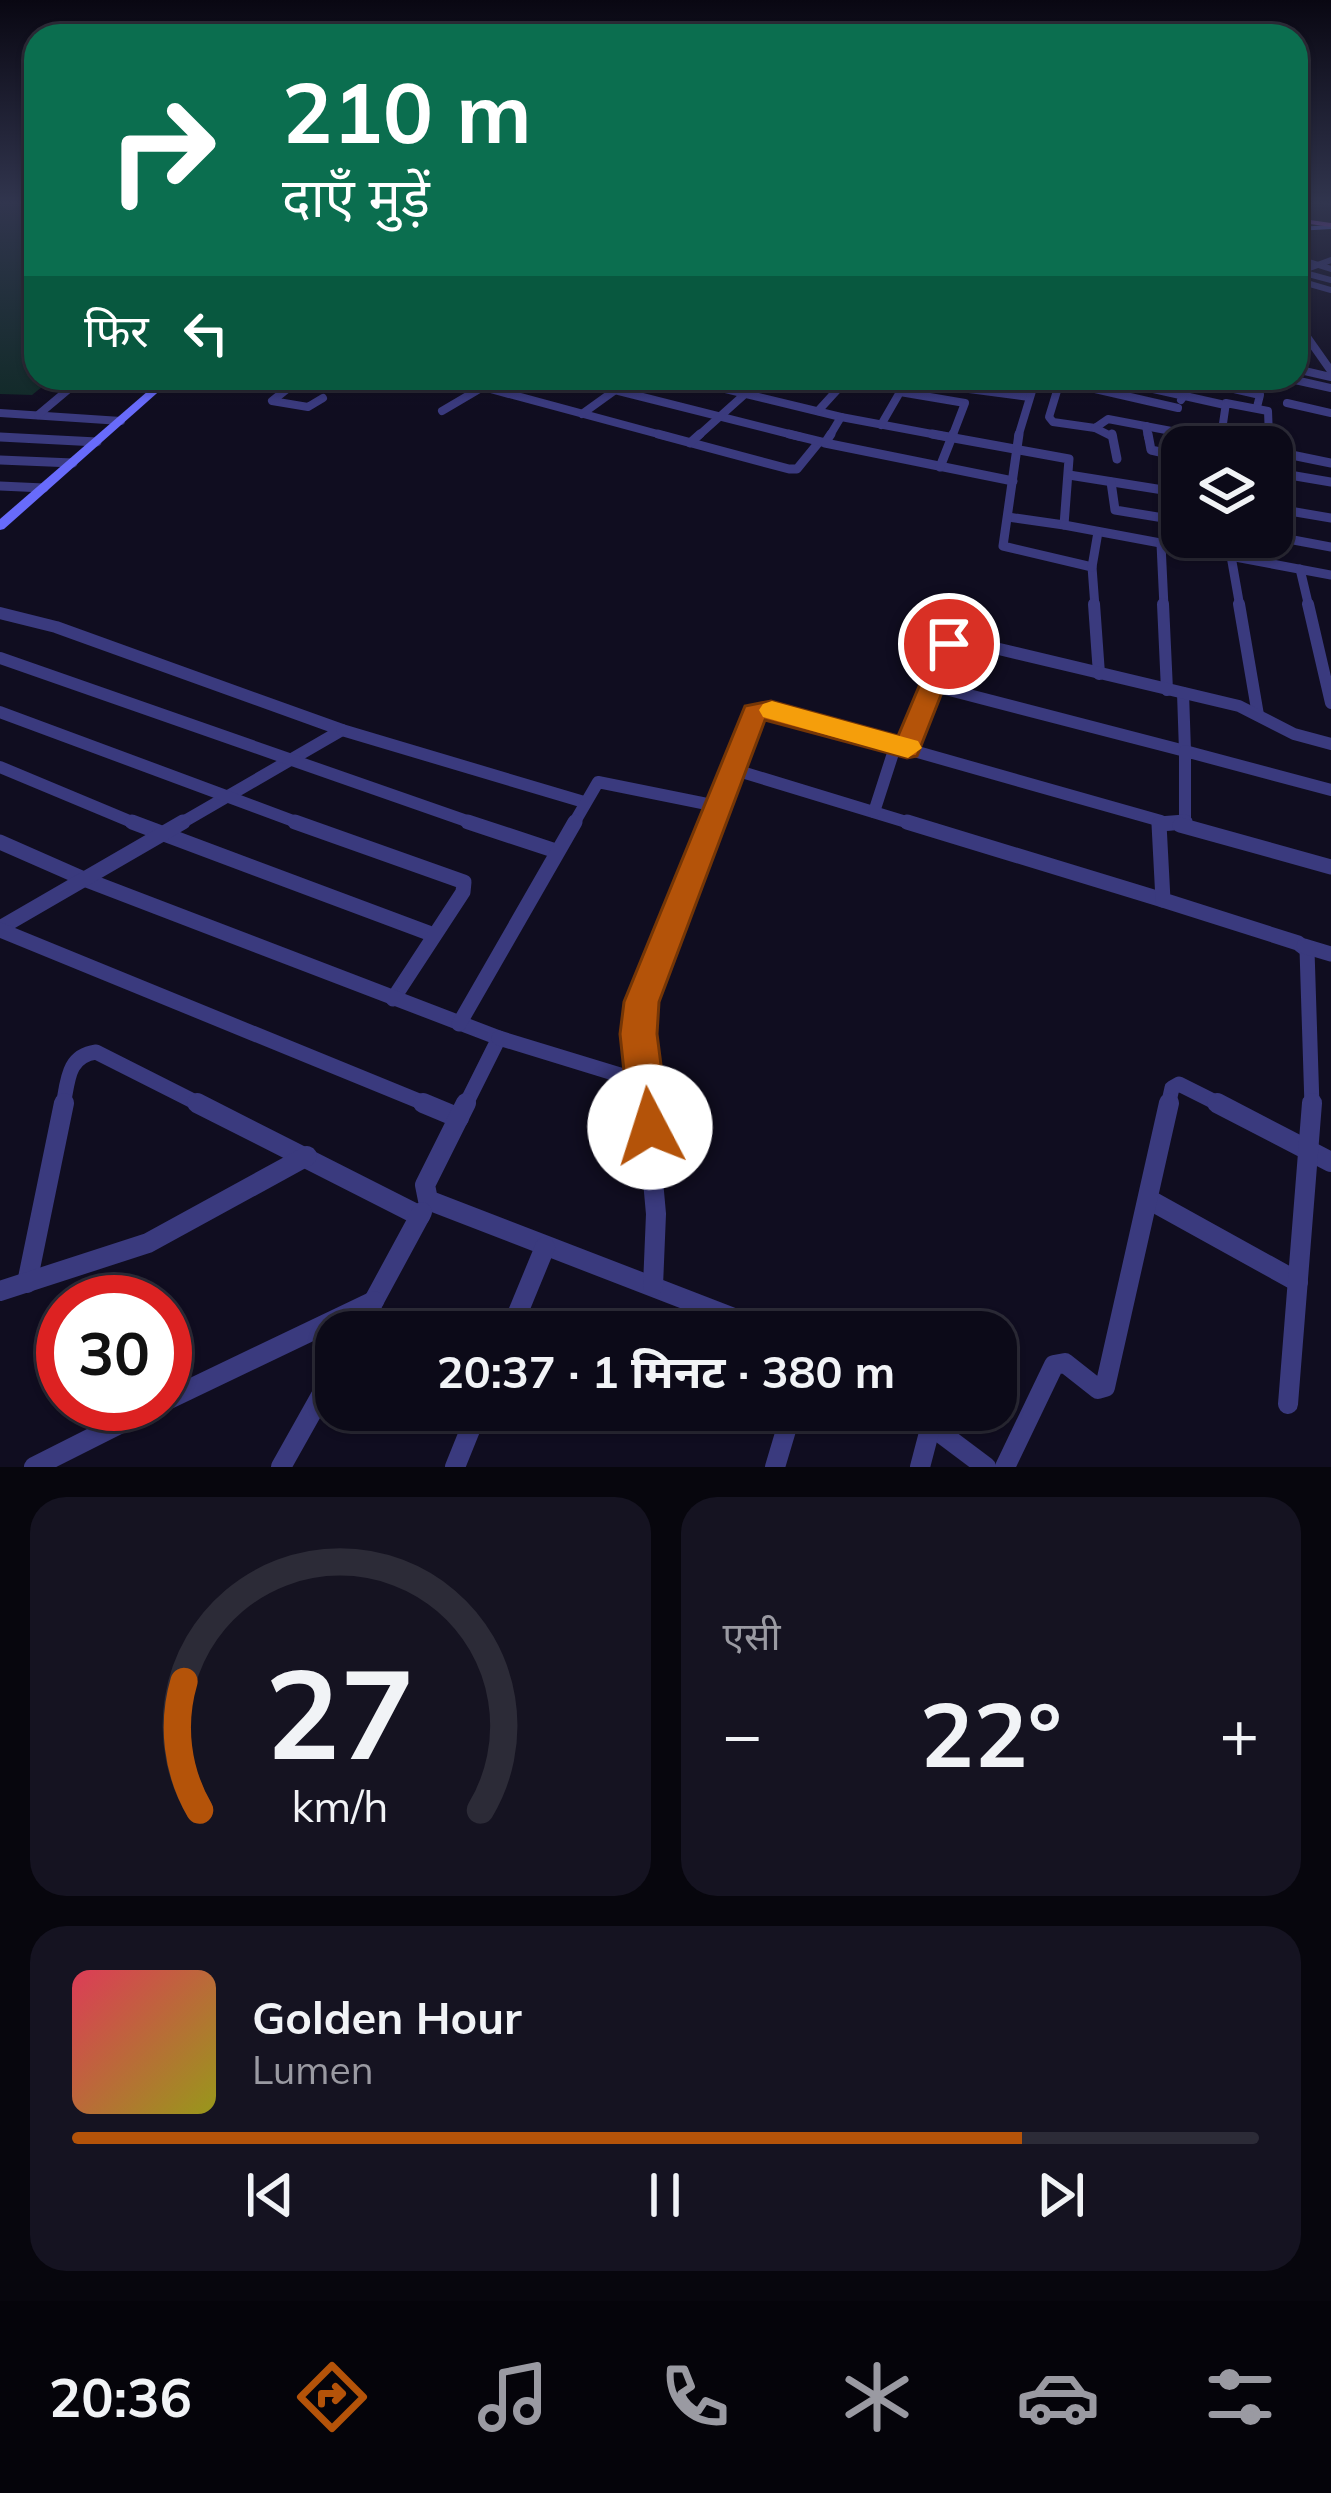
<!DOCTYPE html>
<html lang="hi">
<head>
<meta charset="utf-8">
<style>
  :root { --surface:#0c0a18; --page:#151321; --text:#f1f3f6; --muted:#9a9aa2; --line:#2c2b37; --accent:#b45309 }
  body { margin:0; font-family:Mulish,"Noto Sans Devanagari",sans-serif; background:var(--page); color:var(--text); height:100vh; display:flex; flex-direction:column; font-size:45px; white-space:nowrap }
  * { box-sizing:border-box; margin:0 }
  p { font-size:39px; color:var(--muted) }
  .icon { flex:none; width:66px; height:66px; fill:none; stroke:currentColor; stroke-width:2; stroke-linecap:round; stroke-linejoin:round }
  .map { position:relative; height:1467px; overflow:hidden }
  .sheet { display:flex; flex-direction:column; gap:30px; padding:30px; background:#07060d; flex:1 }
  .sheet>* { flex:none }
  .hud { position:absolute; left:24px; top:24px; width:1284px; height:366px; border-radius:36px; box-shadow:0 3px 9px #0004,0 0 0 3px var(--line); background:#0b6e4f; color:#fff; overflow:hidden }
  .tools { position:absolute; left:1161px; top:426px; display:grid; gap:24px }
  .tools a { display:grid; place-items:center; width:132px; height:132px; border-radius:24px; background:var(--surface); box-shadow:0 3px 9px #0004,0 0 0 3px var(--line); font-size:60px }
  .speed { position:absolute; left:36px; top:1275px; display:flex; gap:24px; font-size:60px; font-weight:700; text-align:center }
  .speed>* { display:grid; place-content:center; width:156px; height:156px; border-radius:50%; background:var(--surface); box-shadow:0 3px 9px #0004,0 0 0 3px var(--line); line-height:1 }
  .speed .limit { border:18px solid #d22; background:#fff; color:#111 }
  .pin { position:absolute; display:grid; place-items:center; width:102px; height:102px; color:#fff; margin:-51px; border:6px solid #fff; border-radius:50%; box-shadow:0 3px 12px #0007 }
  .me { position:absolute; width:132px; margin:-66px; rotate:355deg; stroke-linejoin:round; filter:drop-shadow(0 0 9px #0008) }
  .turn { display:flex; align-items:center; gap:42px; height:252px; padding:0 60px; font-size:54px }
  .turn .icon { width:156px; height:156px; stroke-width:2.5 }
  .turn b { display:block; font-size:84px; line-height:102px }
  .then { display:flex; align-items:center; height:114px; padding:0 60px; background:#0003; gap:24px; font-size:45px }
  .big { font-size:90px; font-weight:700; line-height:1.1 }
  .sheet .tile { flex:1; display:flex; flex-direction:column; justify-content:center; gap:18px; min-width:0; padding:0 42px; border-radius:36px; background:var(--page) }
  .sheet .dial { align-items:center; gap:0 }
  .dial svg { height:312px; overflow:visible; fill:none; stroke:var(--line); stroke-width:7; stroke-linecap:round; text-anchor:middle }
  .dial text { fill:var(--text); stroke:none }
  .song { display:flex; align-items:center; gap:36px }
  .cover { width:144px; height:144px; border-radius:18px; background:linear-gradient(135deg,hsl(350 70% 55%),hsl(60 70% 35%)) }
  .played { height:12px; border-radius:6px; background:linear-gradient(90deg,var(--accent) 80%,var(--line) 80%) }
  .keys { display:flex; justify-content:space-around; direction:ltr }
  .heat { display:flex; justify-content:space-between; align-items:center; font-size:66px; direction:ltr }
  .sheet .tiles { flex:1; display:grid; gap:30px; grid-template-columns:1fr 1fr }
  .tile:last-child { grid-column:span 2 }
  .trip { position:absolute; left:315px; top:1311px; width:702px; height:120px; border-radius:36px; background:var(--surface); box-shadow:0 3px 9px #0004,0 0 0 3px var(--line); font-weight:700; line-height:120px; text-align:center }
  .menu { display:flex; height:192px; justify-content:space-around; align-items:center; background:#05040a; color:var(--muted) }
  .menu .icon { width:84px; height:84px }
  .menu .current { color:var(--accent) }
  .menu b { font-size:54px; color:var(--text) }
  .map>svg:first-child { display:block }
  .green { fill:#112a28 }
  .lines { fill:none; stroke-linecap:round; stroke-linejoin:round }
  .street-far5 { stroke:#3a3a7e; stroke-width:6 }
  .street-far4 { stroke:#3a3a7e; stroke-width:8 }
  .street-far3 { stroke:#3a3a7e; stroke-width:9 }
  .street-far2 { stroke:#3a3a7e; stroke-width:12 }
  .street-far1 { stroke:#3a3a7e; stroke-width:15 }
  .street { stroke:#3a3a7e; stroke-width:20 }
  .secondary { fill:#686bfb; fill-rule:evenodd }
  .primary { fill:#b658fa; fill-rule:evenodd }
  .route { fill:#b45309; stroke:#753606; stroke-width:3 }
  .slow { fill:#f59e0b }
</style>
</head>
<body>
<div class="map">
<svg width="1331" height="1467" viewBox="0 0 1331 1467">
  <rect width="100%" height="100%" fill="#100d20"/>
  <path class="green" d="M0,201H36V378H53L32,395L0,394Z"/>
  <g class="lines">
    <g class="street-far5">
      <path d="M1320,201L1331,202"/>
      <path d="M1296,258L1331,269"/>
      <path d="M1301,272L1331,280"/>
      <path d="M1296,273L1331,260"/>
      <path d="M1296,280L1331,290"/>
    </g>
    <g class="street-far4">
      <path d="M1296,304L1305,334L1331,371"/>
      <path d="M1296,369L1331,377"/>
      <path d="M301,378L272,401L308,407L323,398"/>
      <path d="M401,378L430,386L448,378"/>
      <path d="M567,378L801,437"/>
      <path d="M680,378L841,417L829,437"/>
      <path d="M885,378L1029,397"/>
      <path d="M1047,378L1178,408"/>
      <path d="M1104,378L1225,405"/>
      <path d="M1164,378L1189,384"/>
      <path d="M1286,378L1331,388"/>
      <path d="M1060,381L1049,417L1053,422L1095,428L1108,419L1203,437"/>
      <path d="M483,387L669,437"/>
      <path d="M1181,400L1195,380L1260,395L1257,407"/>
      <path d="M1287,403L1331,413"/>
      <path d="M442,411L498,378"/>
      <path d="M818,411L848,378"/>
      <path d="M0,413L121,421"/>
      <path d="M582,414L632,378"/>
      <path d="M38,415L82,378"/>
      <path d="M841,417L948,437"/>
      <path d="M881,425L900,392L965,403L952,437"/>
      <path d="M1146,426L1148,437"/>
      <path d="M1095,428L1113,437"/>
      <path d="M697,437L745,394"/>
      <path d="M1018,437L1036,378"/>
      <path d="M1221,437L1226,403L1268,411L1269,437"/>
    </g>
    <g class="street-far3">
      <path d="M658,434L789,469H797L819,442"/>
      <path d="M789,434L822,442"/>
      <path d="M831,434L825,443L1013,481"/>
      <path d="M932,434L1069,459L1064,525L1008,517"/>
      <path d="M1019,434L1003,546L1092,567L1095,607"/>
      <path d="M1112,434L1117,459"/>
      <path d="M1148,434L1151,450L1182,457"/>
      <path d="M1187,434L1220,440L1221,434"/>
      <path d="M1269,434V447"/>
      <path d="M0,437L97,442"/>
      <path d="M690,443L700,434"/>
      <path d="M1272,451L1331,463"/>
      <path d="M0,460L73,463"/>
      <path d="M940,467L953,434"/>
      <path d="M1272,472L1331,482"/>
      <path d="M1069,475L1182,493"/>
      <path d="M1111,482L1115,510L1182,521"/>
      <path d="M0,486L44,488"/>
      <path d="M1272,508L1331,518"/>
      <path d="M1064,525L1331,575"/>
      <path d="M1272,536L1331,547"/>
      <path d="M1161,544L1164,607"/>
      <path d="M1231,556L1240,607"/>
      <path d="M1092,567L1098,532"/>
      <path d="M1300,569L1309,607"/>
    </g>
    <g class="street-far2">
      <path d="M1094,604L1099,674"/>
      <path d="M1163,604L1167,690"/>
      <path d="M1239,604L1258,715"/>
      <path d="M1308,604L1331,703"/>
      <path d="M0,613L56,627L342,730L178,825"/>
      <path d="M0,658L478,825"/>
      <path d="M934,686L1185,751L1183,693"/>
      <path d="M0,712L304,825"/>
      <path d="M342,730L584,802"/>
      <path d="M907,749L1161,821"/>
      <path d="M0,767L139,825"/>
      <path d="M732,769L916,825"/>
      <path d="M874,812L895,747"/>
      <path d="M573,825L598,782L717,806"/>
      <path d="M713,825L759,709L907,749L949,644L957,639L1239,706L1294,734L1331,744"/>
      <path d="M1159,825L1185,823V751L1331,790"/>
    </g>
    <g class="street-far1">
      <path d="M132,822L434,935"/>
      <path d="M295,822L464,882L463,892L393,999"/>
      <path d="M468,822L556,851"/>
      <path d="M907,822L1163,900"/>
      <path d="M1185,822L1159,824L1163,900L1298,943L1307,950L1312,1106"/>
      <path d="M1180,825L1331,867"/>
      <path d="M0,842L84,879L499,1038L465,1106"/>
      <path d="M0,928L183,822"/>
      <path d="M0,930L431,1106"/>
      <path d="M1304,946L1331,954"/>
      <path d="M459,1024L575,822"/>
      <path d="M499,1038L646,1083"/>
      <path d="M63,1106C68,1081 67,1056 96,1052L203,1106"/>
      <path d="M646,1106L639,1034L642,1002L714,822"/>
      <path d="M1168,1106L1172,1088L1179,1084L1223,1106"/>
    </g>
    <g class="street">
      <path d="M197,1103L420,1216"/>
      <path d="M423,1103L459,1118"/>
      <path d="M466,1103L425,1185L428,1200L770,1332"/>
      <path d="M646,1103L656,1214L653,1286"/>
      <path d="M1217,1103L1331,1162"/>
      <path d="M1148,1199L1298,1282"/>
      <path d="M27,1283L64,1103"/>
      <path d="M0,1291L148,1243L307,1156"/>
      <path d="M357,1332L422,1212"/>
      <path d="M510,1332L545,1247"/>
      <path d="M165,1401L374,1301"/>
      <path d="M1288,1404L1312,1103"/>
      <path d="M910,1410L986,1467"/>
      <path d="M34,1467L159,1404"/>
      <path d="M281,1467L336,1369"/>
      <path d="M455,1467L478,1410"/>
      <path d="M775,1467L792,1410"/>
      <path d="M920,1467L931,1425"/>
      <path d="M1005,1467L1054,1365L1065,1363L1098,1389L1105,1387L1169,1103"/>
    </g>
    <g class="secondary">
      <path d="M1331,225V229L1296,231V227Z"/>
      <path d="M163,378H174L4,529L0,530V519Z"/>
    </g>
    <path class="primary" d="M1296,218L1331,223V227L1296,222Z"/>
  </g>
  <linearGradient id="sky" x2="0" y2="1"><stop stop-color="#090712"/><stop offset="0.5" stop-color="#31354e"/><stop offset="1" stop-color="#31354e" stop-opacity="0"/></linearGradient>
  <rect width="1331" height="406" fill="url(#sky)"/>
  <path class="route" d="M949,636L961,644L917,756L907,758L765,720L659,1002L657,1034L669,1127L663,1141L650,1146L636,1141L630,1127L620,1034L624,1002L745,706L771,701L898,736L937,644Z"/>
  <path class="slow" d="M772,701L918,741L922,748L908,758L763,717L759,710L763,704Z"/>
</svg>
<div class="tools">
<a><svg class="icon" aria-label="layers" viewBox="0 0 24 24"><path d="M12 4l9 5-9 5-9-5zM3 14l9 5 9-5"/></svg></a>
</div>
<div class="speed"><div class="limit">30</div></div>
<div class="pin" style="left:949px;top:644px;background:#d93025"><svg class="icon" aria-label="arrive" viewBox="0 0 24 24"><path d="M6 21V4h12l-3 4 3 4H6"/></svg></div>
<svg class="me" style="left:650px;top:1127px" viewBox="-20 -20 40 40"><circle r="19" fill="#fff"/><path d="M0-13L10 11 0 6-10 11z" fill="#b45309"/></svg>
<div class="trip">20:37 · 1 मिनट · 380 m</div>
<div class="hud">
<div class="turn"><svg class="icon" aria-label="right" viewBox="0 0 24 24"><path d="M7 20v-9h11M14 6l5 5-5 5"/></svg><div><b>210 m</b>दाएँ मुड़ें</div></div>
<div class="then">फिर<svg class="icon" aria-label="left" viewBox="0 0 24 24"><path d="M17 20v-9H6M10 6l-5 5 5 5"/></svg></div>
</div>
</div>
<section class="sheet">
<div class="tiles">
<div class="tile dial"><svg viewBox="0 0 100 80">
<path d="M14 69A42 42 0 1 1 86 69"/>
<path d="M14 69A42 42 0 0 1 10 36" stroke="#b45309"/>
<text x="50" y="56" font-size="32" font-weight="700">27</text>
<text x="50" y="72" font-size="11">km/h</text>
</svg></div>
<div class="tile"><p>एसी</p>
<div class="heat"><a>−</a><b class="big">22°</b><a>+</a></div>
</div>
<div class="tile">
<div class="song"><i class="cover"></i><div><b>Golden Hour</b><p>Lumen</p></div></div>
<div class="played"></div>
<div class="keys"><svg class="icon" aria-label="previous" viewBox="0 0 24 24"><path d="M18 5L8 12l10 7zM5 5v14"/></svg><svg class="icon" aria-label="pause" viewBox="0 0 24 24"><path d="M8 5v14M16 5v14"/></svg><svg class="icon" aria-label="next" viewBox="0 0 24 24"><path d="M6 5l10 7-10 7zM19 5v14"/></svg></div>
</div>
</div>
</section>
<nav class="menu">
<b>20:36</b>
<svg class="icon current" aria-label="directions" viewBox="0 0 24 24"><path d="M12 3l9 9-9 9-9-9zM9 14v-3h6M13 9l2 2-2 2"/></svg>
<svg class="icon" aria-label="music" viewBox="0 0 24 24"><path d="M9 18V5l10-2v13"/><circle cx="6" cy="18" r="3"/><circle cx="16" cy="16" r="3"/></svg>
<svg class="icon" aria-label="phone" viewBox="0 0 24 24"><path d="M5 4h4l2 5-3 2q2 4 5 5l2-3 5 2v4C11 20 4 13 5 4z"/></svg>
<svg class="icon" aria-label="climate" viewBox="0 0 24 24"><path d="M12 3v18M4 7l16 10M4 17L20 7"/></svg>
<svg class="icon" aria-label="car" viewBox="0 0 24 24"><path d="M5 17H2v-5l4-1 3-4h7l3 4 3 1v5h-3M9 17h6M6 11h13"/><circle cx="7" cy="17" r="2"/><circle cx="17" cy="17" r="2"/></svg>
<svg class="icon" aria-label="filters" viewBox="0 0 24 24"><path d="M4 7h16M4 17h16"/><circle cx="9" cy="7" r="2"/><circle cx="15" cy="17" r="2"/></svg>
</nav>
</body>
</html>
